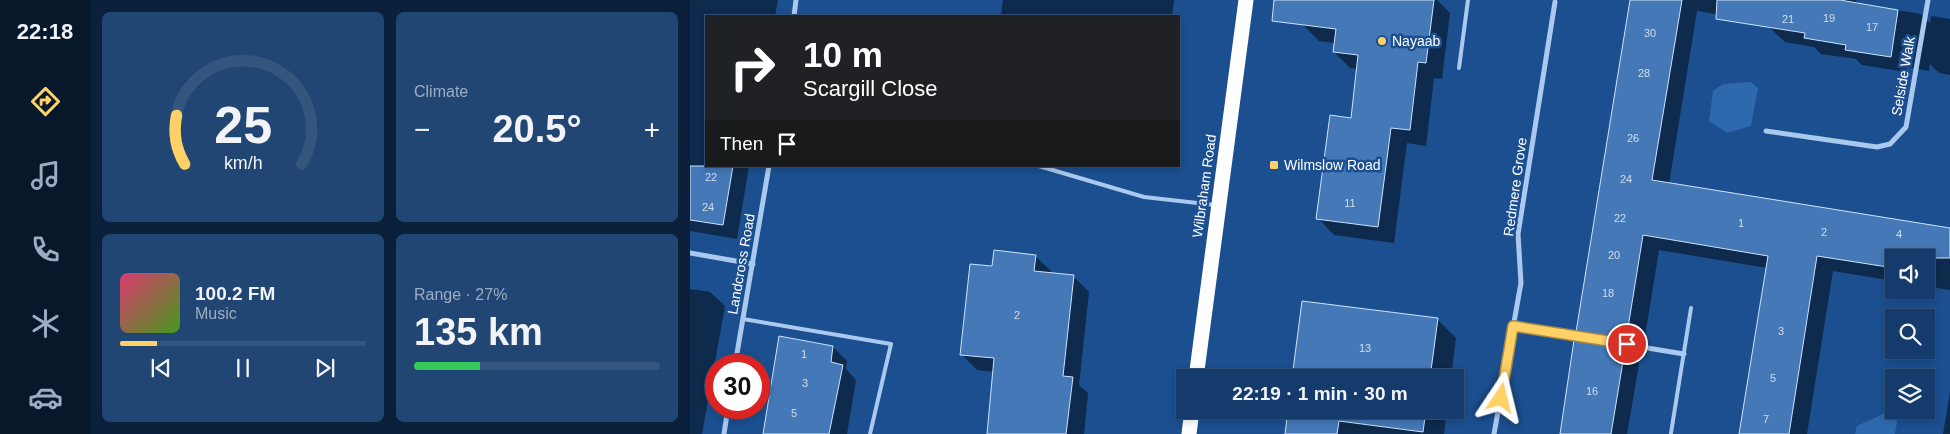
<!DOCTYPE html>
<html lang="en">
<head>
<meta charset="utf-8">
<style>
  :root { --surface:#143b6b; --page:#214673; --text:#f1f3f6; --muted:#9dadc1; --line:#33557e; --accent:#ffd166 }
  body { margin:0; font-family:Helvetica,sans-serif; background:var(--page); color:var(--text); height:100vh; display:flex; flex-direction:column; font-size:19px; white-space:nowrap }
  * { box-sizing:border-box; margin:0 }
  p { font-size:16px; color:var(--muted) }
  .icon { flex:none; width:28px; height:28px; fill:none; stroke:currentColor; stroke-width:2; stroke-linecap:round; stroke-linejoin:round }
  .map { position:relative; flex:1; overflow:hidden }
  .side { display:flex; flex-direction:column; gap:12px; padding:12px; background:#0b203b; width:600px }
  .side>* { flex:none }
  .hud { position:absolute; left:15px; top:15px; width:475px; height:152px; border-radius:0px; box-shadow:0 2px 8px #0003,0 0 0 1px var(--line); background:#202124; color:#fff; overflow:hidden }
  .fabs { position:absolute; left:1195px; top:249px; display:grid; gap:10px }
  .fabs a { display:grid; place-items:center; width:50px; height:50px; border-radius:0px; background:var(--surface); box-shadow:0 2px 8px #0003,0 0 0 1px var(--line); font-size:25px }
  .speed { position:absolute; left:15px; top:354px; display:flex; gap:10px; font-size:25px; font-weight:700; text-align:center }
  .speed>* { display:grid; place-content:center; width:65px; height:65px; border-radius:50%; background:var(--surface); box-shadow:0 2px 8px #0003,0 0 0 1px var(--line); line-height:1 }
  .speed .limit { border:8px solid #d22; background:#fff; color:#111 }
  .pin { position:absolute; display:grid; place-items:center; width:42px; height:42px; color:#fff; margin:-21px; border:2px solid #fff; border-radius:50%; box-shadow:0 1px 5px #0007 }
  .me { position:absolute; width:55px; margin:-28px; rotate:10deg; stroke-linejoin:round; filter:drop-shadow(0 0 4px #0008) }
  .turn { display:flex; align-items:center; gap:18px; height:105px; padding:0 15px; font-size:22px }
  .turn .icon { width:65px; height:65px; stroke-width:2.5 }
  .turn b { display:block; font-size:35px; line-height:42px }
  .then { display:flex; align-items:center; height:48px; padding:0 15px; background:#0003; gap:10px; font-size:19px }
  .big { font-size:38px; font-weight:800; line-height:1.1 }
  .side .card { flex:1; display:flex; flex-direction:column; justify-content:center; gap:8px; min-width:0; padding:0 18px; border-radius:8px; background:var(--page) }
  .side .dial { align-items:center; gap:0 }
  .dial svg { height:130px; overflow:visible; fill:none; stroke:var(--line); stroke-width:7; stroke-linecap:round; text-anchor:middle }
  .dial text { fill:var(--text); stroke:none }
  .song { display:flex; align-items:center; gap:15px }
  .cover { width:60px; height:60px; border-radius:8px; background:linear-gradient(135deg,hsl(340 70% 55%),hsl(100 70% 35%)) }
  .played { height:5px; border-radius:2px; background:linear-gradient(90deg,var(--accent) 15%,var(--line) 15%) }
  .keys { display:flex; justify-content:space-around; direction:ltr }
  .heat { display:flex; justify-content:space-between; align-items:center; font-size:28px; direction:ltr }
  .charge { height:8px; border-radius:4px; background:linear-gradient(90deg,#34c759 27%,var(--line) 0) }
  .side .tiles { flex:1; display:grid; gap:12px; grid-template-columns:repeat(2,1fr) }
  .trip { position:absolute; left:486px; top:369px; width:288px; height:50px; border-radius:0px; background:var(--surface); box-shadow:0 2px 8px #0003,0 0 0 1px var(--line); font-weight:800; line-height:50px; text-align:center }
  main { display:flex; flex:1; min-height:0 }
  .dock { display:flex; flex-direction:column; width:90px; justify-content:space-around; align-items:center; background:#08182b; color:var(--muted) }
  .dock .icon { width:35px; height:35px }
  .dock .current { color:var(--accent) }
  .dock b { font-size:22px; color:var(--text) }
  .map>svg:first-child { display:block }
  .green { fill:#2e69ad }
  .shadow { fill:#0007 }
  .building { fill:#4478b7; stroke:#cfe3fa }
  .lines { fill:none; stroke-linecap:round; stroke-linejoin:round }
  .lane { stroke:#a9c9ee; stroke-width:4 }
  .street { stroke:#a9c9ee; stroke-width:5 }
  .highway { stroke:#fff; stroke-width:15 }
  .route-casing { stroke:#a68842; stroke-width:12 }
  .route { stroke:#ffd166; stroke-width:9 }
  .poi-dot { fill:#ffd166; stroke:#1b4f8f; stroke-width:2 }
  .labels { text-anchor:middle; dominant-baseline:central; stroke-width:5; stroke-linejoin:round; paint-order:stroke }
  .number-label { font-size:11px; fill:#d0dded }
  .poi-label { font-size:14px; fill:#fff; stroke:#1b4f8f; text-anchor:start }
  .street-label { font-size:14px; fill:#fff; stroke:#1b4f8f }
</style>
</head>
<body>
<main>
<nav class="dock">
<b>22:18</b>
<svg class="icon current" aria-label="directions" viewBox="0 0 24 24"><path d="M12 3l9 9-9 9-9-9zM9 14v-3h6M13 9l2 2-2 2"/></svg>
<svg class="icon" aria-label="music" viewBox="0 0 24 24"><path d="M9 18V5l10-2v13"/><circle cx="6" cy="18" r="3"/><circle cx="16" cy="16" r="3"/></svg>
<svg class="icon" aria-label="phone" viewBox="0 0 24 24"><path d="M5 4h4l2 5-3 2q2 4 5 5l2-3 5 2v4C11 20 4 13 5 4z"/></svg>
<svg class="icon" aria-label="climate" viewBox="0 0 24 24"><path d="M12 3v18M4 7l16 10M4 17L20 7"/></svg>
<svg class="icon" aria-label="car" viewBox="0 0 24 24"><path d="M5 17H2v-5l4-1 3-4h7l3 4 3 1v5h-3M9 17h6M6 11h13"/><circle cx="7" cy="17" r="2"/><circle cx="17" cy="17" r="2"/></svg>
</nav>
<section class="side">
<div class="tiles">
<div class="card dial"><svg viewBox="0 0 100 80">
<path d="M14 69A42 42 0 1 1 86 69"/>
<path d="M14 69A42 42 0 0 1 9 39" stroke="#ffd166"/>
<text x="50" y="56" font-size="32" font-weight="700">25</text>
<text x="50" y="72" font-size="11">km/h</text>
</svg></div>
<div class="card"><p>Climate</p>
<div class="heat"><a>−</a><b class="big">20.5°</b><a>+</a></div>
</div>
<div class="card">
<div class="song"><i class="cover"></i><div><b>100.2 FM</b><p>Music</p></div></div>
<div class="played"></div>
<div class="keys"><svg class="icon" aria-label="previous" viewBox="0 0 24 24"><path d="M18 5L8 12l10 7zM5 5v14"/></svg><svg class="icon" aria-label="pause" viewBox="0 0 24 24"><path d="M8 5v14M16 5v14"/></svg><svg class="icon" aria-label="next" viewBox="0 0 24 24"><path d="M6 5l10 7-10 7zM19 5v14"/></svg></div>
</div>
<div class="card"><p>Range · 27%</p><b class="big">135 km</b><div class="charge"></div></div>
</div>
</section>
<div class="map">
<svg width="1260" height="434" viewBox="0 0 1260 434">
  <rect width="100%" height="100%" fill="#1b4f8f"/>
  <g class="green">
    <path d="M1061,82L1068,88L1061,126L1037,133L1019,121L1023,91L1033,84Z"/>
    <path d="M1204,409L1209,410L1205,434H1165L1167,426Z"/>
  </g>
  <g class="shadow">
    <path d="M0,0H88L85,16H16V166H59L47,239L0,231Z"/>
    <path d="M313,0H484L482,16H311Z"/>
    <path d="M615,0H747L760,13L752,79L744,78L736,146L717,143L704,243L644,235L628,218L662,120L668,69L660,68L644,52L645,43L629,41L612,24Z"/>
    <path d="M941,0H1165L1170,4L1231,14L1240,23L1241,16L1260,19V75L1249,73L1240,64L1239,71L1217,67L1216,72L1172,65L1166,59L1131,54L1124,47L1095,42L1079,27L1080,23L1007,11L979,184L1260,229V290L1236,286V258H1204V281L1143,271L1117,434H1051L1077,268L969,250L952,355L937,353L949,364L937,434H870L900,344L887,331Z"/>
    <path d="M345,256L361,271V274L383,276L399,292L389,385L398,393L394,434H297L304,372L287,370L271,354L303,267Z"/>
    <path d="M0,289L20,292L35,306L12,434H0Z"/>
    <path d="M747,319L766,338L761,378H603Z"/>
    <path d="M143,347L157,361L156,369L166,380L157,434H74Z"/>
    <path d="M1260,393V434H1253Z"/>
    <path d="M599,410H757L754,434H596Z"/>
  </g>
  <g class="building">
    <path d="M584,0H744L736,63L728,62L720,130L701,128L688,227L626,219L640,115L661,118L668,55L643,52L646,29L582,21Z"/>
    <path d="M940,0H992L962,180L1260,228V258H1204V268L1127,256L1099,434H1049L1078,256L953,235L936,340L886,332Z"/>
    <path d="M1027,0H1150L1208,10L1201,57L1155,50L1156,45L1114,38L1115,33L1026,19Z"/>
    <path d="M0,166H43L33,225L0,220Z"/>
    <path d="M304,250L346,255L344,271L384,275L373,376L383,377L376,434H297L304,358L270,355L280,264L302,266Z"/>
    <path d="M612,301L748,318L740,378H602Z"/>
    <path d="M89,336L143,346L141,362L153,365L139,434H73Z"/>
    <path d="M884,340L935,349L921,434H870Z"/>
    <path d="M598,410H736L733,432L649,421L647,434H595Z"/>
  </g>
  <g class="lines">
    <g class="lane">
      <path d="M769,68L778,0"/>
      <path d="M349,166L454,197L525,205"/>
      <path d="M53,319L201,344L180,434"/>
      <path d="M981,433L1001,308"/>
    </g>
    <g class="street">
      <path d="M104,16L106,0"/>
      <path d="M1076,131L1187,147L1200,144L1216,127L1238,0"/>
      <path d="M0,253L63,264"/>
      <path d="M823,326L994,354"/>
      <path d="M45,365L79,166"/>
      <path d="M34,434L38,408"/>
      <path d="M804,434L831,283L828,234L865,2"/>
    </g>
    <g class="highway">
      <path d="M506,378L556,0"/>
      <path d="M499,434L502,410"/>
    </g>
  </g>
  <g class="lines">
    <g class="route-casing">
      <path id="route" d="M811,398L823,326L937,344"/>
    </g>
    <use href="#route" class="route"/>
  </g>
  <g class="poi-dot">
    <circle cx="692" cy="41" r="5"/>
    <rect x="579" y="160" width="10" height="10" rx="2.5"/>
  </g>
  <g class="labels">
    <g class="number-label">
      <text x="1139" y="18">19</text>
      <text x="1098" y="19">21</text>
      <text x="1182" y="27">17</text>
      <text x="960" y="33">30</text>
      <text x="954" y="73">28</text>
      <text x="943" y="138">26</text>
      <text x="21" y="177">22</text>
      <text x="936" y="179">24</text>
      <text x="660" y="203">11</text>
      <text x="18" y="207">24</text>
      <text x="930" y="218">22</text>
      <text x="1051" y="223">1</text>
      <text x="1134" y="232">2</text>
      <text x="1209" y="234">4</text>
      <text x="924" y="255">20</text>
      <text x="918" y="293">18</text>
      <text x="327" y="315">2</text>
      <text x="1091" y="331">3</text>
      <text x="675" y="348">13</text>
      <text x="114" y="354">1</text>
      <text x="1083" y="378">5</text>
      <text x="115" y="383">3</text>
      <text x="902" y="391">16</text>
      <text x="104" y="413">5</text>
      <text x="1076" y="419">7</text>
    </g>
    <g class="poi-label">
      <text x="702" y="41">Nayaab</text>
      <text x="594" y="165">Wilmslow Road</text>
    </g>
    <g class="street-label">
      <text transform="translate(1213 76) rotate(-80)">Selside Walk</text>
      <text transform="translate(514 186) rotate(-82)">Wilbraham Road</text>
      <text transform="translate(825 187) rotate(-82)">Redmere Grove</text>
      <text transform="translate(51 264) rotate(-80)">Landcross Road</text>
    </g>
  </g>
</svg>
<div class="fabs">
<a><svg class="icon" aria-label="sound" viewBox="0 0 24 24"><path d="M4 9h4l5-4v14l-5-4H4zM17 9q2 3 0 6"/></svg></a>
<a><svg class="icon" aria-label="search" viewBox="0 0 24 24"><circle cx="10" cy="10" r="6"/><path d="M15 15l6 6"/></svg></a>
<a><svg class="icon" aria-label="layers" viewBox="0 0 24 24"><path d="M12 4l9 5-9 5-9-5zM3 14l9 5 9-5"/></svg></a>
</div>
<div class="speed"><div class="limit">30</div></div>
<div class="pin" style="left:937px;top:344px;background:#d93025"><svg class="icon" aria-label="arrive" viewBox="0 0 24 24"><path d="M6 21V4h12l-3 4 3 4H6"/></svg></div>
<svg class="me" style="left:811px;top:398px" viewBox="-20 -20 40 40"><path d="M0-17L14 15 0 8-14 15z" fill="#ffd166" stroke="#fff" stroke-width="4"/></svg>
<div class="trip">22:19 · 1 min · 30 m</div>
<div class="hud">
<div class="turn"><svg class="icon" aria-label="right" viewBox="0 0 24 24"><path d="M7 20v-9h11M14 6l5 5-5 5"/></svg><div><b>10 m</b>Scargill Close</div></div>
<div class="then">Then<svg class="icon" aria-label="arrive" viewBox="0 0 24 24"><path d="M6 21V4h12l-3 4 3 4H6"/></svg></div>
</div>
</div>
</main>
</body>
</html>
